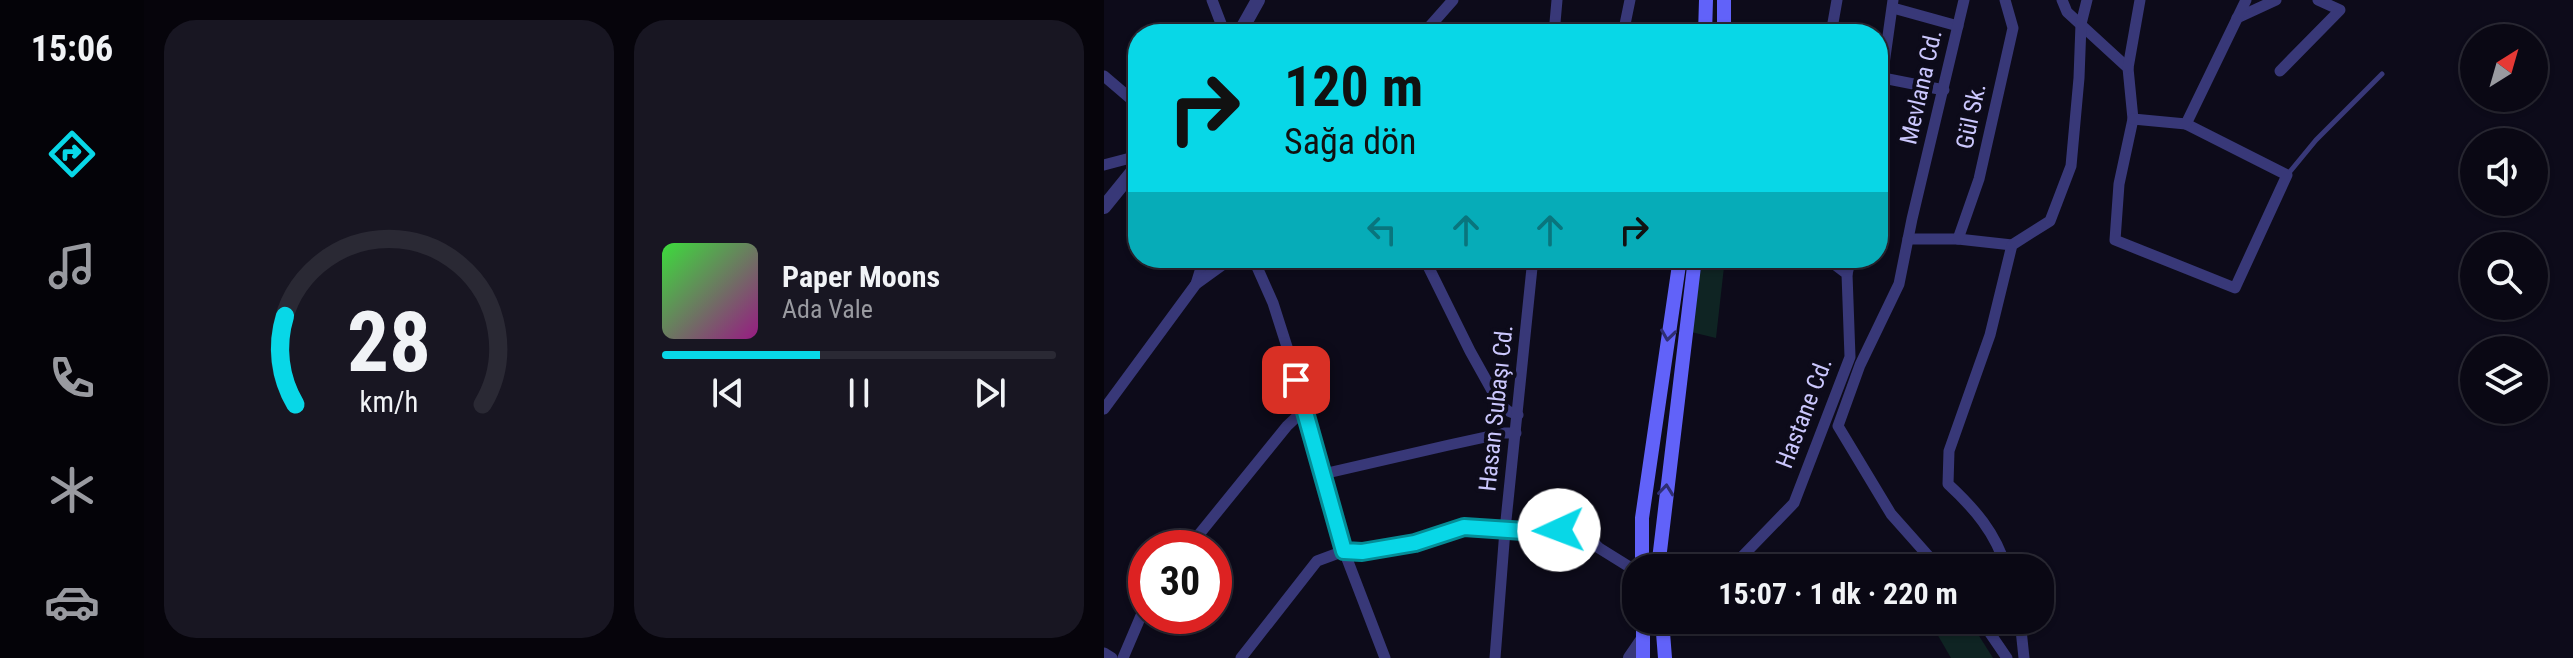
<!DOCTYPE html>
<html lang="tr">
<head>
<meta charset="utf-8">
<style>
  :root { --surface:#0a0814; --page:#181622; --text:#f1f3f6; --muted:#999aa0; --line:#2a2934; --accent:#08d7e7 }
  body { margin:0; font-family:"Roboto Condensed",sans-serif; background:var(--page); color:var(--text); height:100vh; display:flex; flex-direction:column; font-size:30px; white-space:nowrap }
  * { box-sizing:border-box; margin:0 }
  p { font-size:26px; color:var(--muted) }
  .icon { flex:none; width:44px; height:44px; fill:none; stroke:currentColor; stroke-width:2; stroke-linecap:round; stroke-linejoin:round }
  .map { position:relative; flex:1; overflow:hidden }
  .details { display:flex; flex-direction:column; gap:20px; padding:20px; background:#06040b; width:960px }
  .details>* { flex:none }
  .top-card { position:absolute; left:24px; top:24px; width:760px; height:244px; border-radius:32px; box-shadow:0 2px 6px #0004,0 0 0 2px var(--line); background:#08d7e7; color:#111; overflow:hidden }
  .needle { width:52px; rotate:37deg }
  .tools { position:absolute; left:1356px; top:24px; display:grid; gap:16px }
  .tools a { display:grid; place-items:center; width:88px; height:88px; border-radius:50%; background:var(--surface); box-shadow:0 2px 6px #0004,0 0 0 2px var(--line); font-size:40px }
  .speed { position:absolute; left:24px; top:530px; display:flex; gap:16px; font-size:40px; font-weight:700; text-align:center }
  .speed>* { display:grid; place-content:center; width:104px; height:104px; border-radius:50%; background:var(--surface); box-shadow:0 2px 6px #0004,0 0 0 2px var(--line); line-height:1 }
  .speed .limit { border:12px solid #d22; background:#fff; color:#111 }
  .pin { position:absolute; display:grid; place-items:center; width:68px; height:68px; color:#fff; margin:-34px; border-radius:16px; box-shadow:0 4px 12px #0006 }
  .me { position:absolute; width:88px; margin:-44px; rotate:268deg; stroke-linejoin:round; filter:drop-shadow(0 0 6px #0008) }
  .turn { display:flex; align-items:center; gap:28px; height:168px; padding:0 24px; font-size:36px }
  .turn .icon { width:104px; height:104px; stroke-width:2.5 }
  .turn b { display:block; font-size:56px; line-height:68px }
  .lanes { display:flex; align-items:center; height:76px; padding:0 24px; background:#0003; justify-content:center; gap:40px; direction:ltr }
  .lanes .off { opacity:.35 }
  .details .card { flex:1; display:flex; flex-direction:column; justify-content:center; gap:12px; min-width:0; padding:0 28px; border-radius:32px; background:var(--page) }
  .details .dial { align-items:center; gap:0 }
  .dial svg { height:208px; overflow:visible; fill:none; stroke:var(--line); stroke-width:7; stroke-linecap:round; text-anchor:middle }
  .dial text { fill:var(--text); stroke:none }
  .song { display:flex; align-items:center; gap:24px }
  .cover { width:96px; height:96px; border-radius:12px; background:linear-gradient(135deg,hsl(120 70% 55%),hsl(310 70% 35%)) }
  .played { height:8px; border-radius:4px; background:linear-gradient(90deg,var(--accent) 40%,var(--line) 40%) }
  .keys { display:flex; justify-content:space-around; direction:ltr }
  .details .tiles { flex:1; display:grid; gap:20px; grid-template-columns:repeat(2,1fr) }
  .trip { position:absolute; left:518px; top:554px; width:432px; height:80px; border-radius:32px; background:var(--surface); box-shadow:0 2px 6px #0004,0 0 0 2px var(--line); font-weight:700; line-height:80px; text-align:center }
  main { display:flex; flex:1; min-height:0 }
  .menu { display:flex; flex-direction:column; width:144px; justify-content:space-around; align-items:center; background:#040308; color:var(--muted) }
  .menu .icon { width:56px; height:56px }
  .menu .on { color:var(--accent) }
  .menu b { font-size:36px; color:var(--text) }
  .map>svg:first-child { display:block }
  .green { fill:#0f2423 }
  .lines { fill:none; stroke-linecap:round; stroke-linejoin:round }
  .service { stroke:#383878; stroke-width:5 }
  .minor { stroke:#383878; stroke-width:11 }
  .tertiary { stroke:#383878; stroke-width:14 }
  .secondary { stroke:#6162f9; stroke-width:14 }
  .oneway { stroke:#2f2e73 }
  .route-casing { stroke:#058c96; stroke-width:20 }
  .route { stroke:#08d7e7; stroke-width:14 }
  .labels { text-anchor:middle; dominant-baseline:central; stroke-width:8; stroke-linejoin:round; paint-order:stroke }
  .street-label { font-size:24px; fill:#cbc7fd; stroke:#0d0b1a }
</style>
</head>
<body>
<main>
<nav class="menu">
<b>15:06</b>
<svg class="icon on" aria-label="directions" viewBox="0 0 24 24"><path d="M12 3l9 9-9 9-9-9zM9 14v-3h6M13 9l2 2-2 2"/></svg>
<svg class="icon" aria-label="music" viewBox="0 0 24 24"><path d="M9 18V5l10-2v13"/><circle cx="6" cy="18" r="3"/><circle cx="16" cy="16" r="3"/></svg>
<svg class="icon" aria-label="phone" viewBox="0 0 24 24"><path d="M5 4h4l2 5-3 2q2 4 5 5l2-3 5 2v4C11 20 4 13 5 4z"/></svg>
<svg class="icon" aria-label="climate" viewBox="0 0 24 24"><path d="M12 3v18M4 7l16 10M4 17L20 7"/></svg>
<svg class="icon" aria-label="car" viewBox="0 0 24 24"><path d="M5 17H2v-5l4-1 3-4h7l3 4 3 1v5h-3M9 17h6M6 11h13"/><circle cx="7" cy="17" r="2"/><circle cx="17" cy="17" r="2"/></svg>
</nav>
<section class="details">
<div class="tiles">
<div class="card dial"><svg viewBox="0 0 100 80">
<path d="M14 69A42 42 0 1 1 86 69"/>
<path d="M14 69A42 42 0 0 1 10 35" stroke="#08d7e7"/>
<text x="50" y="56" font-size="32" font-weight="700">28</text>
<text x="50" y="72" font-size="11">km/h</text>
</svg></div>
<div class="card">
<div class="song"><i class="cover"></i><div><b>Paper Moons</b><p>Ada Vale</p></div></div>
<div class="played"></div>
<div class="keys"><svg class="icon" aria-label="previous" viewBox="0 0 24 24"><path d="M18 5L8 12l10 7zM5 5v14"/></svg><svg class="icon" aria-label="pause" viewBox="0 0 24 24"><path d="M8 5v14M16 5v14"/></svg><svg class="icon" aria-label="next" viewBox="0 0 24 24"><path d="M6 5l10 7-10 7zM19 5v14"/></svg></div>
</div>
</div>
</section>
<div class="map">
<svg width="1469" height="658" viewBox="0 0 1469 658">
  <rect width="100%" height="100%" fill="#0d0b1a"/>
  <g class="green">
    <path d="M596,258H621L612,338L587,332Z"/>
    <path d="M825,620H865L889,658H847Z"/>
  </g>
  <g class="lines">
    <path class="service" d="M1184,174L1212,140L1278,74"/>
    <g class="minor">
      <path d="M108,0L121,34"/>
      <path d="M958,0L963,12L1024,68L1029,119L1015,184L1011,240L1131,288L1183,175L1082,124"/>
      <path d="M789,8L854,26"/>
      <path d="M1133,18L1172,0"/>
      <path d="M319,34L349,0"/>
      <path d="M450,34L453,0"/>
      <path d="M519,34L526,0"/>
      <path d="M727,34L733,0"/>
      <path d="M1024,68L1036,0"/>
      <path d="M1176,71L1236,10L1214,0"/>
      <path d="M0,76L34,105"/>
      <path d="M779,78L840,90"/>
      <path d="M774,107L789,0"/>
      <path d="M1029,119L1082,124L1142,0"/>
      <path d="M0,165L34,156"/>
      <path d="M804,239H854L908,245"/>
      <path d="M854,239L875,179L909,28L901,0"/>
      <path d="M149,258L169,303L184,350L240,551L281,658"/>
      <path d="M320,258L366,351L395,403L404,411L414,415"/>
      <path d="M743,274L747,258"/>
      <path d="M92,284L100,258"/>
      <path d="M0,409L92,284L128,258"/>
      <path d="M219,474L345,445L400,433H412"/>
      <path d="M84,548L183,426L200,410"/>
      <path d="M627,568L690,503L746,357L743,274L722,258"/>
      <path d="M835,568L787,514L734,426L756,365L795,284L808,219L860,0"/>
      <path d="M902,568C892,533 870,508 844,484L845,451L886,335L908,245L946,221L967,166L975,78L977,24L983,0"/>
      <path d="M877,620L903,658"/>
      <path d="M916,620L920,658"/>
      <path d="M0,653L8,658"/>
      <path d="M19,658L42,604"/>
      <path d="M137,658L213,561L240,551L258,552L311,543L360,527L435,532L474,527L495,548L532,571"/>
      <path d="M391,658L401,530L429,258"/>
    </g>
    <g class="tertiary">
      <path d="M135,34L154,0"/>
      <path d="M0,207L34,165"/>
      <path d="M526,658L539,639"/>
    </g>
    <g class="secondary">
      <path d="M601,34L602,0"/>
      <path d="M620,34V0"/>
      <path d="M538,568V518L576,258"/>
      <path d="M554,568L591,258"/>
      <path d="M539,620V658"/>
      <path d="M558,620L561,658"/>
    </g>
  </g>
  <defs><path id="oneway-chevron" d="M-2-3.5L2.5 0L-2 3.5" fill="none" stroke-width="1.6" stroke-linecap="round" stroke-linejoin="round" transform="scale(2)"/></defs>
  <g class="oneway">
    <use href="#oneway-chevron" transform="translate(564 335) rotate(98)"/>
    <use href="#oneway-chevron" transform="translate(562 490) rotate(-84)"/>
  </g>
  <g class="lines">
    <g class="route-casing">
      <path id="route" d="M192,380L240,551L258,552L311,543L360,527L435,532L455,530"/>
    </g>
    <use href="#route" class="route"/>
  </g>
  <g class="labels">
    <g class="street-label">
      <text transform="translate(817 87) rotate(-77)">Mevlana Cd.</text>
      <text transform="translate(867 116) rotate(-78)">Gül Sk.</text>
      <text transform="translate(392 408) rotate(-84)">Hasan Subaşı Cd.</text>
      <text transform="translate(700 413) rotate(-69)">Hastane Cd.</text>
    </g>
  </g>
</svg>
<div class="tools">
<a><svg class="needle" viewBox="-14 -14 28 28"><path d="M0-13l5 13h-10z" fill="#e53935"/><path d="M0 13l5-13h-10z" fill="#999aa0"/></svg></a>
<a><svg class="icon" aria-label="sound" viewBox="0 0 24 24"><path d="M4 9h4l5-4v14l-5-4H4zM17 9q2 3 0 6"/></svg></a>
<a><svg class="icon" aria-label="search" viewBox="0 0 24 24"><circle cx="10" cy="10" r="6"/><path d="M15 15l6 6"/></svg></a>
<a><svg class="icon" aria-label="layers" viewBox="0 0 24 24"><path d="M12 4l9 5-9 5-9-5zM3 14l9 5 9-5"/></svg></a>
</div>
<div class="speed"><div class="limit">30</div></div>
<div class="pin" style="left:192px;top:380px;background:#d93025"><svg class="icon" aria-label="arrive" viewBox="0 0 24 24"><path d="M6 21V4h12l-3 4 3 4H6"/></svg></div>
<svg class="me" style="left:455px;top:530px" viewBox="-20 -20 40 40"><circle r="19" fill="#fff"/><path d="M0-13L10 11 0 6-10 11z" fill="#08d7e7"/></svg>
<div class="trip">15:07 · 1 dk · 220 m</div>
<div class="top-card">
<div class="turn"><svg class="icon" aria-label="right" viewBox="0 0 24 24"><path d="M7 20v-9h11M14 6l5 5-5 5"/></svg><div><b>120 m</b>Sağa dön</div></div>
<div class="lanes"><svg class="icon off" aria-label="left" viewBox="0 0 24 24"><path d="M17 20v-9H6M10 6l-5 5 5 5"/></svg><svg class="icon off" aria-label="ahead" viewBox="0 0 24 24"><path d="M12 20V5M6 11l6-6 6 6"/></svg><svg class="icon off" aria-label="ahead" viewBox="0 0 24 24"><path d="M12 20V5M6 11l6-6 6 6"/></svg><svg class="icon" aria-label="right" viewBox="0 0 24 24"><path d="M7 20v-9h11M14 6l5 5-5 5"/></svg></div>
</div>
</div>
</main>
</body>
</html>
